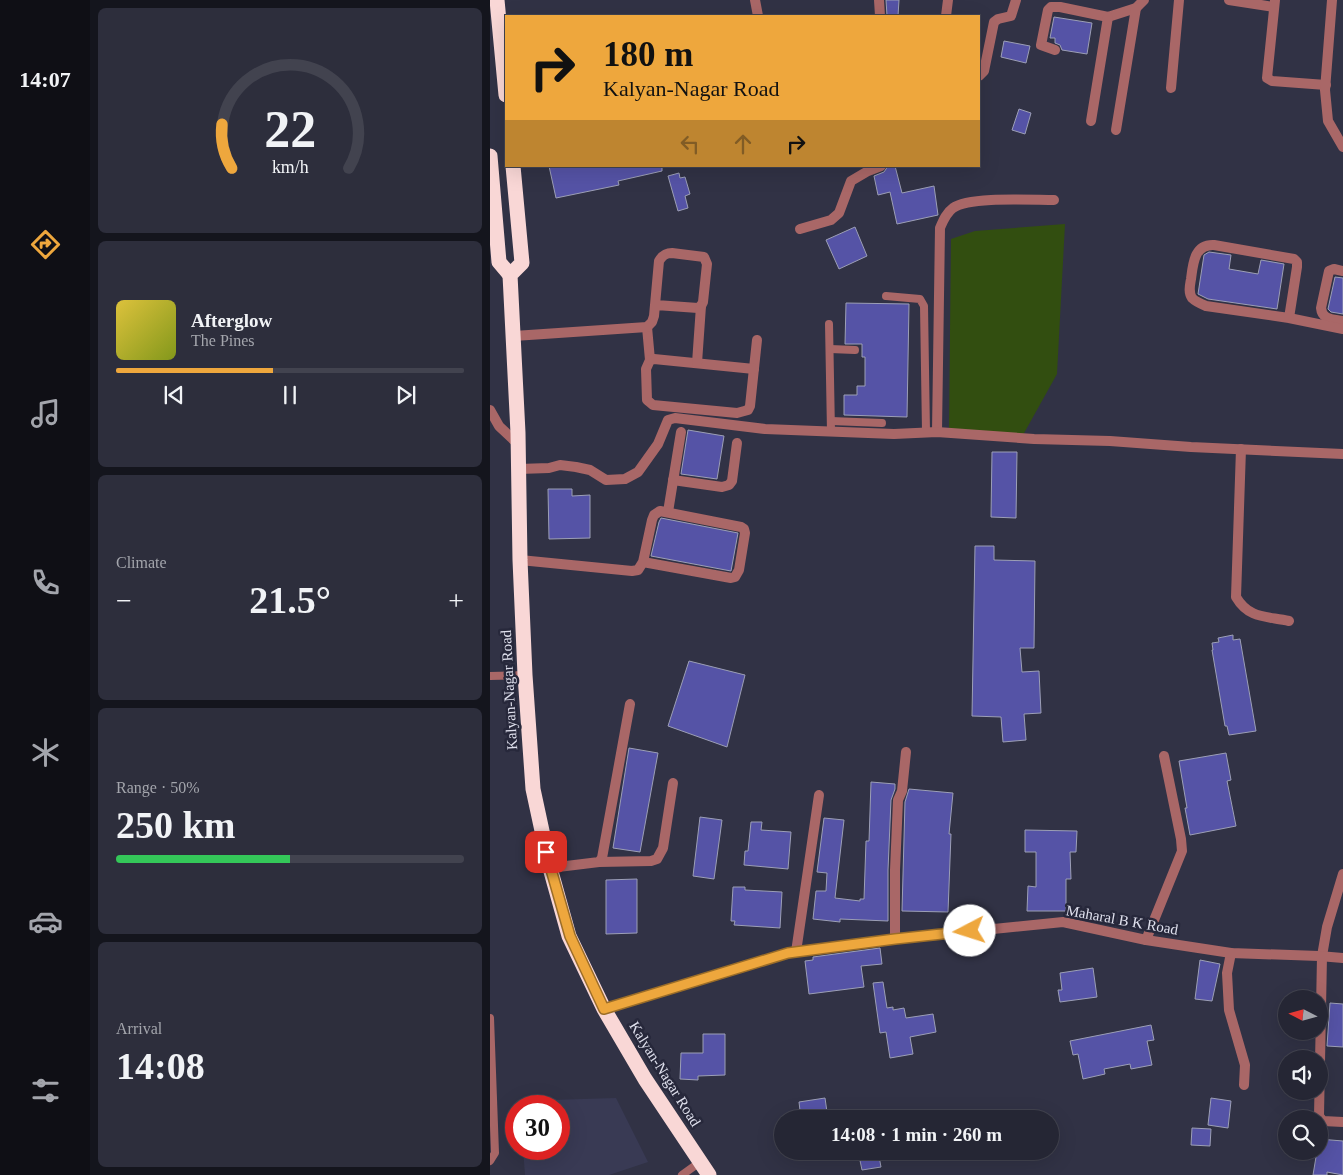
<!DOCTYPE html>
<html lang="en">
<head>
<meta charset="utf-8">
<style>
  :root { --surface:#252634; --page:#2d2e3c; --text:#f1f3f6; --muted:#a3a5ac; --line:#42434f; --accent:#eea73d }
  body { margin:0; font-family:Georgia,serif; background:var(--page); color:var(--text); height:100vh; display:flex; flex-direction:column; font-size:19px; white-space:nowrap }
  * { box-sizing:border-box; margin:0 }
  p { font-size:16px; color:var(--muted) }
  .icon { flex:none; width:28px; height:28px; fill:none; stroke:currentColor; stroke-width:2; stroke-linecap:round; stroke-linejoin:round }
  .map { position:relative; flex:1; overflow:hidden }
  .drawer { display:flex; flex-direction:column; gap:8px; padding:8px; background:#14151d; width:400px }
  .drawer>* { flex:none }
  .hud { position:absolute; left:15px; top:15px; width:475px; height:152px; border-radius:0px; box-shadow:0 5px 20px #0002,0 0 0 1px var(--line); background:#eea73d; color:#111; overflow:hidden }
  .needle { width:32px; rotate:276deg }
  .controls { position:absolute; left:788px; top:990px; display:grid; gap:10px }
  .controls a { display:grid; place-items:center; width:50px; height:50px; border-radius:50%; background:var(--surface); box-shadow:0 5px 20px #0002,0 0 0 1px var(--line); font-size:25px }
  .speed { position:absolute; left:15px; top:1095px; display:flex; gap:10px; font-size:25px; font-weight:700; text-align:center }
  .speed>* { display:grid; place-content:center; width:65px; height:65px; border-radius:50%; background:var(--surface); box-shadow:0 5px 20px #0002,0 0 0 1px var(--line); line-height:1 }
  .speed .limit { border:8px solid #d22; background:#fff; color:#111 }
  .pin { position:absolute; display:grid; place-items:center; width:42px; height:42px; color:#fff; margin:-21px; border-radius:10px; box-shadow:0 2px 8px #0006 }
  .me { position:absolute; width:55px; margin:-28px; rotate:265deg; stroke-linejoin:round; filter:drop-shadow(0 0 4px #0008) }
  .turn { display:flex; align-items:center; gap:18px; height:105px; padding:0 15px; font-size:22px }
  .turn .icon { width:65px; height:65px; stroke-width:2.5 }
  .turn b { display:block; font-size:35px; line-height:42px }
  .lanes { display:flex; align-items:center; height:48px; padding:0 15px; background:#0003; justify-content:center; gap:25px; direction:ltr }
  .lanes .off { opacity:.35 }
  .big { font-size:38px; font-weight:800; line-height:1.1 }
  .drawer .tile { flex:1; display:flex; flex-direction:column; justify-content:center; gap:8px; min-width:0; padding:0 18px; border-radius:8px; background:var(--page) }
  .drawer .dial { align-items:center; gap:0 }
  .dial svg { height:130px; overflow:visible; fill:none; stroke:var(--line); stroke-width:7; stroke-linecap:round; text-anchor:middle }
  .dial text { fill:var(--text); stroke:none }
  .song { display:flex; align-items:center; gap:15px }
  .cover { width:60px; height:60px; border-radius:8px; background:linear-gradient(135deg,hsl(50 70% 55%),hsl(70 70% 35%)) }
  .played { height:5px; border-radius:2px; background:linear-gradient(90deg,var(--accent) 45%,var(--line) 45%) }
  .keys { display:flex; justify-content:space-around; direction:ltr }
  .heat { display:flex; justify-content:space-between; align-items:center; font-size:28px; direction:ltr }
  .charge { height:8px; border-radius:4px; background:linear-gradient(90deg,#34c759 50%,var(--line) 0) }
  .trip { position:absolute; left:284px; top:1110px; width:285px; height:50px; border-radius:25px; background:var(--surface); box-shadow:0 5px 20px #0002,0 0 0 1px var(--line); font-weight:800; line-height:50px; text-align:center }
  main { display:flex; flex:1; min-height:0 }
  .tab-bar { display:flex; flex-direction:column; width:90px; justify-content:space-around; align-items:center; background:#0f0f15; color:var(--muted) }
  .tab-bar .icon { width:35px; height:35px }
  .tab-bar .active { color:var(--accent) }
  .tab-bar b { font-size:22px; color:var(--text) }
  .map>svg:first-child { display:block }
  .built { fill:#393a54 }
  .green { fill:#324e10 }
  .building { fill:#5553a6; stroke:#9c9fb6 }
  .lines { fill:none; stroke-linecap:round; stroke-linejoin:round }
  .lane { stroke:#a96767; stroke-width:8 }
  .street { stroke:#a96767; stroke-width:10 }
  .highway { stroke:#f9d7d6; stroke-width:15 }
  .route-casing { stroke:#9b6d28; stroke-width:12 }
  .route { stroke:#eea73d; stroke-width:9 }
  .labels { text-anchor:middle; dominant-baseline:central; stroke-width:5; stroke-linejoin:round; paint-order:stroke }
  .street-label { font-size:15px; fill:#dfe0ed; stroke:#27283b }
</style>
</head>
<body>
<main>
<nav class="tab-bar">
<b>14:07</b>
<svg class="icon active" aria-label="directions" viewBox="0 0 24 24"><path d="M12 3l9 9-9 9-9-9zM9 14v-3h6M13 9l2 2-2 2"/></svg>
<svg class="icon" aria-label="music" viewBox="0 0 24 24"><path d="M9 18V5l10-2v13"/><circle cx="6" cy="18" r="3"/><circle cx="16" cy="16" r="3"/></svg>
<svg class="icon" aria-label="phone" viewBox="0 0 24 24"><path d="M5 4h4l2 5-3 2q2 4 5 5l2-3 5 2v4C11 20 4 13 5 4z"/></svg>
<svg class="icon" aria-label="climate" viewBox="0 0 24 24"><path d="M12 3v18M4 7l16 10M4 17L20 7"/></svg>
<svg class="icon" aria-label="car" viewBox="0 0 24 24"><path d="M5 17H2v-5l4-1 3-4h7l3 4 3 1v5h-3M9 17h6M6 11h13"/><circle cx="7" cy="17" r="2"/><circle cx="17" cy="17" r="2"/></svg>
<svg class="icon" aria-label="filters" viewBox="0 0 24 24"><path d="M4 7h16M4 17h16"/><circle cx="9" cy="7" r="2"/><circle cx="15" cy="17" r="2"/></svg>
</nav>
<section class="drawer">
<div class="tile dial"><svg viewBox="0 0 100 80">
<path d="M14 69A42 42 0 1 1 86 69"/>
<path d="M14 69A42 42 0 0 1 8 42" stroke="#eea73d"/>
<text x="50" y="56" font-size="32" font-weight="700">22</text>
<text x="50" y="72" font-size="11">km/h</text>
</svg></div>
<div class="tile">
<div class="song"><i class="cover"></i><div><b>Afterglow</b><p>The Pines</p></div></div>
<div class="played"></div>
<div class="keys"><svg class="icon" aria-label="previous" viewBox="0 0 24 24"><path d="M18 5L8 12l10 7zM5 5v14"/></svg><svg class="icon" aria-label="pause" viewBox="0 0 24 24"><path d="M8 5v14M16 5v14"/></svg><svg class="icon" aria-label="next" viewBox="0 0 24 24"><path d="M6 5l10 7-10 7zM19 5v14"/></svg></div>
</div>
<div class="tile"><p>Climate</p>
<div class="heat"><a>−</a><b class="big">21.5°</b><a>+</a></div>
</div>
<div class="tile"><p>Range · 50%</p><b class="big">250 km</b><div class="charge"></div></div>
<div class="tile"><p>Arrival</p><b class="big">14:08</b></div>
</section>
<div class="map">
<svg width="853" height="1175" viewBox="0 0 853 1175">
  <rect width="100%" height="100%" fill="#313245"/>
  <path class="built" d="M126,1098L158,1162L119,1175H35L33,1149H69V1106H29L28,1101Z"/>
  <path class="green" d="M575,224L567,374L533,435L462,436L459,427L461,239L485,231Z"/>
  <g class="building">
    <path d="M396,0H409L408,16H397Z"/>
    <path d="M564,17L602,23L597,54L572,50L570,45L565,43V38H560Z"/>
    <path d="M514,41L540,46L536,63L511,57Z"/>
    <path d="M529,109L541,113L535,134L522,130Z"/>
    <path d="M59,166H172V171L128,181L129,185L66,198Z"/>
    <path d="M398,166H405L412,193L444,186L448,215L407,224L400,192L388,195L384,176L394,172Z"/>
    <path d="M189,173L190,178L195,177L200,194L195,196L198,208L188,211L178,176Z"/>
    <path d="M365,227L377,256L349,269L336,240Z"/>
    <path d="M719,252L741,255L739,269L768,274L771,260L794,264L787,309L718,299L708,294L714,255Z"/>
    <path d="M845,277L853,278V314L841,312L838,309Z"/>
    <path d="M356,303L419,304L417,417L354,415V395H367V386H375V357H372V344H355Z"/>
    <path d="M198,430L234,436L227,479L191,474Z"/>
    <path d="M502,452H527L526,518L501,517Z"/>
    <path d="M58,489H82V496L100,495V538L59,539Z"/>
    <path d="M171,518L248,533L241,571L161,556L169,522Z"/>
    <path d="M485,546H504V560L545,561L544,648H530L532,672L549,671L551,713L534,714L536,740L513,742L511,717L482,716Z"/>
    <path d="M743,635V640L750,639L766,731L739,735L737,726H735L722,650H723L722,643L729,642L728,638Z"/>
    <path d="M199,661L255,675L237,747L178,726Z"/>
    <path d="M139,748L168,753L150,852L123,848Z"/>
    <path d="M736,753L741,780L737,781L746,826L700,835L695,808H697L689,761Z"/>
    <path d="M381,782L405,784V789L401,800L398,870V921L350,919V922L323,919L326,891H336L337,873L327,872L334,818L354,820L345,898L370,901V899H374L376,841H379Z"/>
    <path d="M419,789L463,793L459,834H461L458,912L412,911L415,802Z"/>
    <path d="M210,817L232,820L224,879L203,876Z"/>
    <path d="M261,822H272L271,830L301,832L298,869L254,865L255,851H258Z"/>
    <path d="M535,830L587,831L586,852H580L581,879H576V911H537L538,886L546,887V852H535Z"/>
    <path d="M147,879V933L116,934V880Z"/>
    <path d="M243,887H255V890L292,892L290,928L244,925L245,921H241Z"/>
    <path d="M390,948L392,964L371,966L374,987L319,994L315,961L323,960V957Z"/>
    <path d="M710,960L730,964L722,1001L705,999Z"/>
    <path d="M603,968L607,997L570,1002L568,990H572L570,973Z"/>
    <path d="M393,982L397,1008L403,1007V1010L414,1008L416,1018L443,1014L446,1032L420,1037L423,1054L400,1058L396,1032L390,1033L383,983Z"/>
    <path d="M840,1003L853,1004V1047L837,1046Z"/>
    <path d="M661,1025L664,1040L657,1041L662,1065L641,1069L640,1064L614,1069L615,1074L593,1079L588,1054L583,1055L580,1041Z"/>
    <path d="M213,1034H235V1075L208,1076V1080L190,1079L191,1053H213Z"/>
    <path d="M335,1098L338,1119H311L309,1102Z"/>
    <path d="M721,1098L741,1101L738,1128L718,1125Z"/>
    <path d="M702,1128L721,1129L720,1146L701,1145Z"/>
    <path d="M829,1139L853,1141V1175L837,1172V1175H823L827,1151H829Z"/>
    <path d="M368,1151H388L391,1167L372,1170Z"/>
  </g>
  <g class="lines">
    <g class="lane">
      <path d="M396,296L430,299L434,306L436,432"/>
      <path d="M339,324L341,432"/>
      <path d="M340,349L365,350"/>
      <path d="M341,421L392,423"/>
      <path d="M0,676L35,675"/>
      <path d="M0,1018L5,1153L0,1161"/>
      <path d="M192,1175L210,1162"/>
    </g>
    <g class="street">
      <path d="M265,0L268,16"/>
      <path d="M389,0L390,16"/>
      <path d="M739,0L784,7"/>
      <path d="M785,0L777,78L782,81L836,85"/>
      <path d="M842,0L835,90L838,121L853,147"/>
      <path d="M456,16L458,0"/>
      <path d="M565,50L551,45L558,10L561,7H570L618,17L646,8L654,0"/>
      <path d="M489,76L494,71L504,22L508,19L521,16L526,0"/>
      <path d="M681,88L689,0"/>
      <path d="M601,121L618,17"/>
      <path d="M626,130L646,8"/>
      <path d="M310,229L341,220L349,213L361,181L378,171L391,166"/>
      <path d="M853,271L844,269L839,271L831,308C832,320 843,319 853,321"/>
      <path d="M799,318L807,267V262L804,259L724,245C704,244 703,264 701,279C700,285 698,292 702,298C706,302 711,304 716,306L799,318L853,329"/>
      <path d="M157,327L160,360L156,369L157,400L163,405L247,413L258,410L260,406L267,340"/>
      <path d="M24,336L157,327L162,322L164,316L169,261C172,256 175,253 182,253L214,257L217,264L213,302L211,306L208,308L166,305"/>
      <path d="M160,360L164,359L264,369"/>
      <path d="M207,363L211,306"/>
      <path d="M0,410L9,426L29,445"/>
      <path d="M447,432L450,228C453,221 456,213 463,208C479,196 542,200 564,200"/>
      <path d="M751,449L746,597C759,619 776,616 799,621"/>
      <path d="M29,469L59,468L70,465L86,467L100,470L116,480L135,479L148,472L168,444L178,420L185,418L275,429L404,434L447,432L544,439L620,441L701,447L853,454"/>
      <path d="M183,480L232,487L239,485L242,481L247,443"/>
      <path d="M178,512L191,432"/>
      <path d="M30,560L142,571L148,570L153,562L162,520L164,515L170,511L251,527L254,529L255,533L249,570L245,577L241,578L153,562"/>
      <path d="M109,862L161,861L167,859L173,848L183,783"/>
      <path d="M60,868L109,862L112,858L140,704"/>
      <path d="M853,874L837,927L832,956L829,1116L833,1121L853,1122"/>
      <path d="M405,939V870L408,800L412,791L416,752"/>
      <path d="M656,940L692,851L691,839L674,756"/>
      <path d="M306,952L329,795"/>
      <path d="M741,953L737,973L739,1010L755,1065L754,1085"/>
      <path d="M114,1009L298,953L405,939L573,922L656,940L741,953L829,956L853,958"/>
    </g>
    <g class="highway">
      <path d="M7,0L16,95"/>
      <path d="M0,156L9,262L20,275"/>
      <path d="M23,166L32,263L20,275L28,433L30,560L35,675L43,789L60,868L79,936L114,1009L155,1079L219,1175"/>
    </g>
  </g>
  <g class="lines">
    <g class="route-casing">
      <path id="route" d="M56,852L80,936L114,1009L298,953L405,939L480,931"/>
    </g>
    <use href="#route" class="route"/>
  </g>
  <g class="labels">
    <g class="street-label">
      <text transform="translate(19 690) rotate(-93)">Kalyan-Nagar Road</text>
      <text transform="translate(632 920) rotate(10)">Maharal B K Road</text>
      <text transform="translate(175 1074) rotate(58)">Kalyan-Nagar Road</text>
    </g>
  </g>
</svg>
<div class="controls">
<a><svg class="needle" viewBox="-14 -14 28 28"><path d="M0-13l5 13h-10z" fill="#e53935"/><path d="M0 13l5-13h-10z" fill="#a3a5ac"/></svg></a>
<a><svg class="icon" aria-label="sound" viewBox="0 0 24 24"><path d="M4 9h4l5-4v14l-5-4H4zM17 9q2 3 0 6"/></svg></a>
<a><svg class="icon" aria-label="search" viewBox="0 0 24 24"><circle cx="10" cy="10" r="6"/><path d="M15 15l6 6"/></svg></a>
</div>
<div class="speed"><div class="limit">30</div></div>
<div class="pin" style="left:56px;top:852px;background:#d93025"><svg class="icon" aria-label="arrive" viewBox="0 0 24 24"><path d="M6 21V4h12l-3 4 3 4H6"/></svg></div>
<svg class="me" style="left:480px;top:931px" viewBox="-20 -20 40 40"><circle r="19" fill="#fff"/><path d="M0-13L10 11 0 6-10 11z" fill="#eea73d"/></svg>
<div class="trip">14:08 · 1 min · 260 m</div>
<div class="hud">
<div class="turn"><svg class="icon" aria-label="right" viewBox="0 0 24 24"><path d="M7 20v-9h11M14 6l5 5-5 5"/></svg><div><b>180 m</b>Kalyan-Nagar Road</div></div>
<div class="lanes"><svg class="icon off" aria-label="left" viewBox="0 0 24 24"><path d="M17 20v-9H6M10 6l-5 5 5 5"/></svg><svg class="icon off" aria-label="ahead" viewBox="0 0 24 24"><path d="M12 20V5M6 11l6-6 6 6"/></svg><svg class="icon" aria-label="right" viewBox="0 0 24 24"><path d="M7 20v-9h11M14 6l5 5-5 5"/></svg></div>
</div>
</div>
</main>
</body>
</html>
